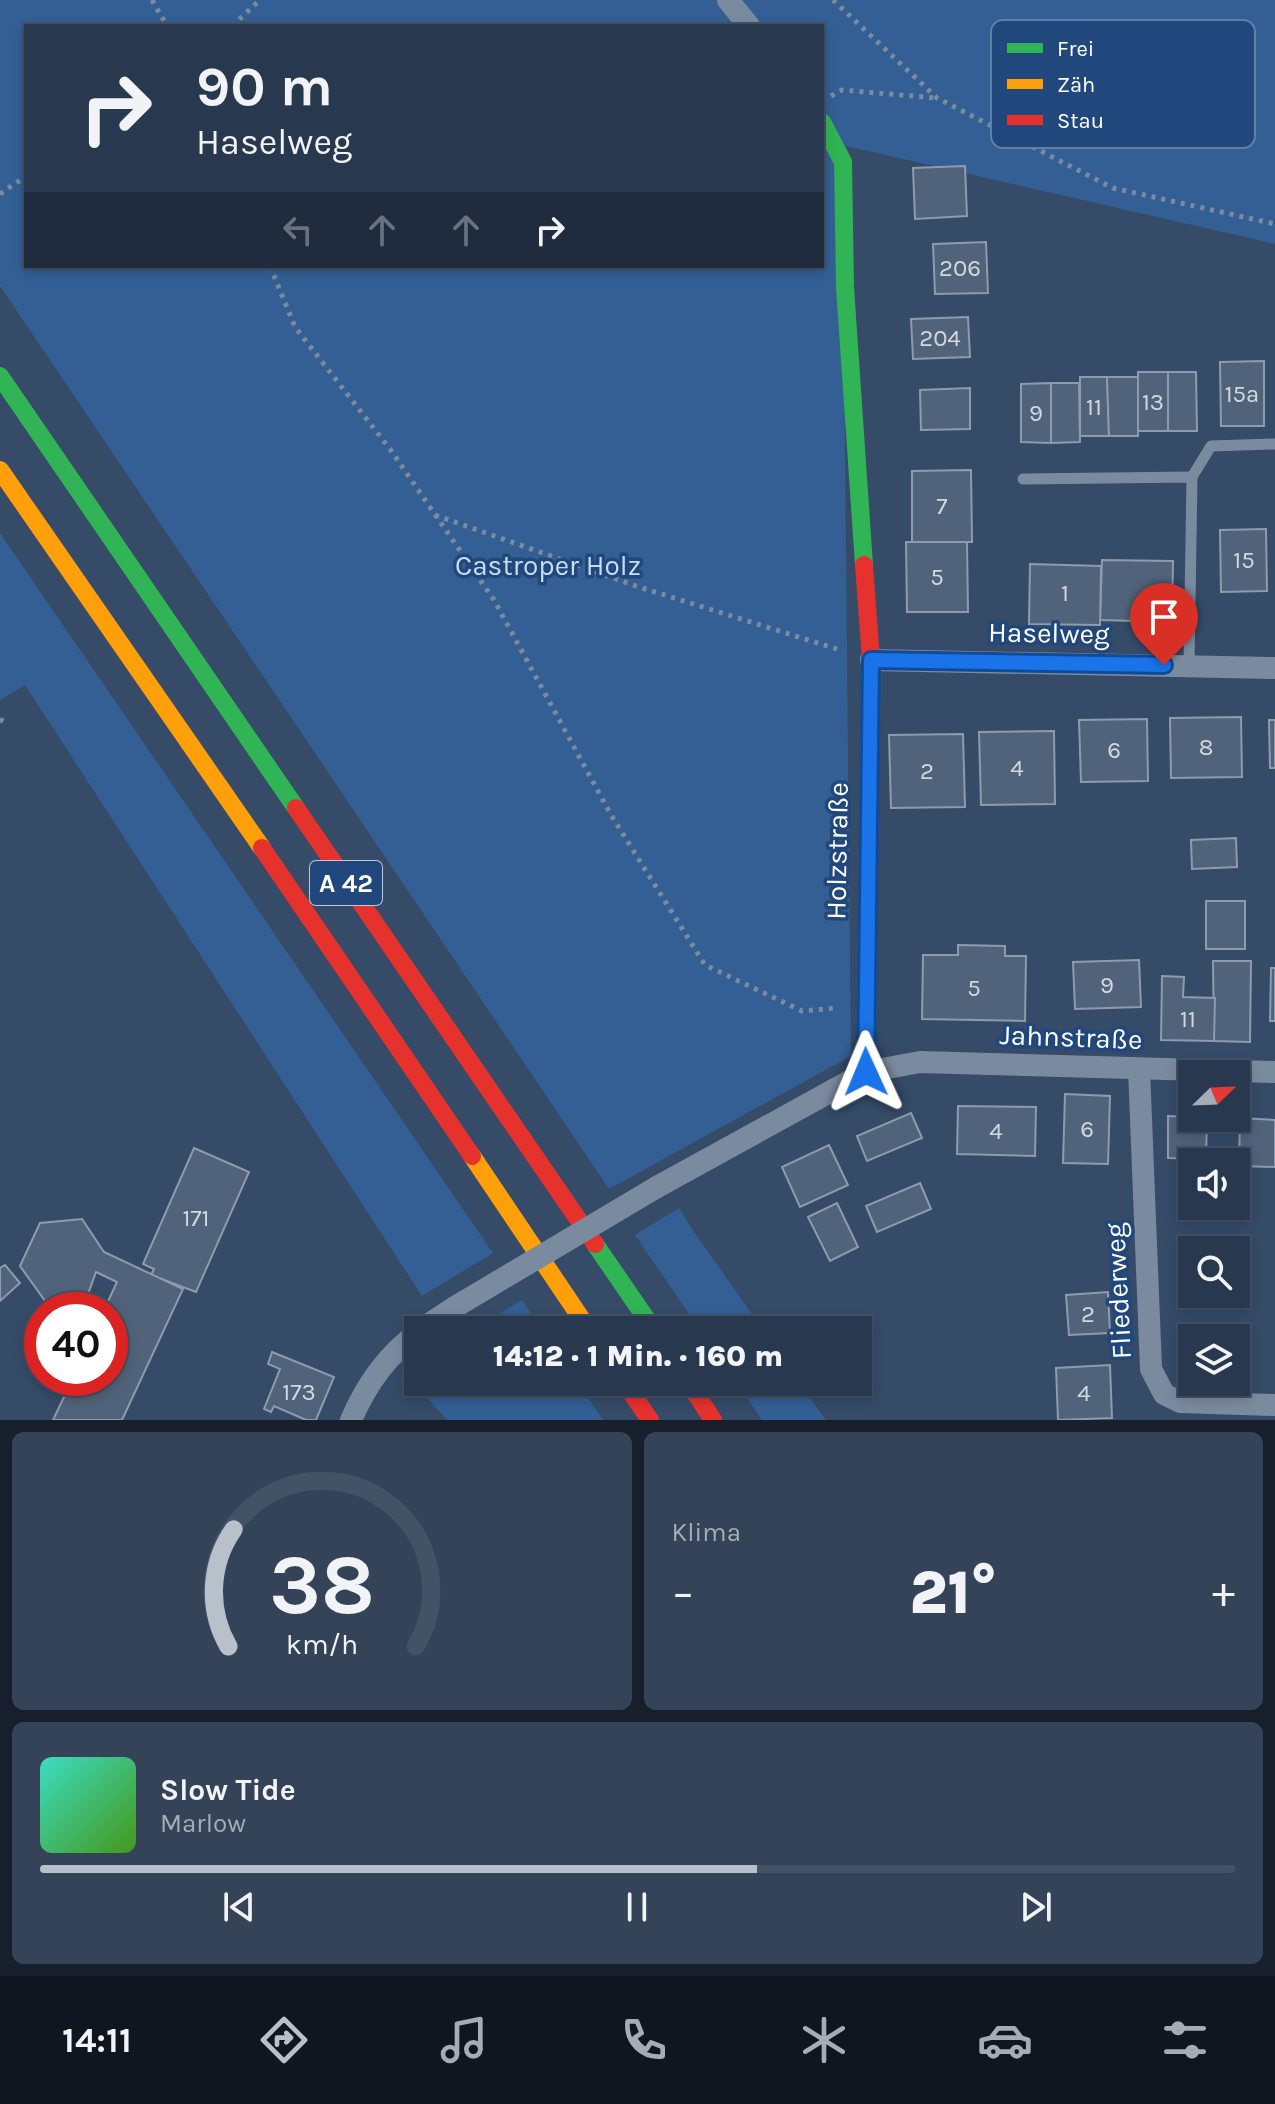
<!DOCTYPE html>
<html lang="de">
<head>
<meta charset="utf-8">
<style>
  :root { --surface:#28384e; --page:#344358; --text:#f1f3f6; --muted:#a5acb6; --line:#445266; --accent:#b8c0ca }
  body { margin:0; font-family:Karla,sans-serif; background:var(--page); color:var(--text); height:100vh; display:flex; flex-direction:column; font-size:30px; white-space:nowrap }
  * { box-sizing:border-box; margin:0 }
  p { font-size:26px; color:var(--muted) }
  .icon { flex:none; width:44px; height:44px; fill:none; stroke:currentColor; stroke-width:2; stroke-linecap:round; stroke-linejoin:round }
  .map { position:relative; height:1420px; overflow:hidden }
  .sheet { display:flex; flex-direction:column; gap:12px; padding:12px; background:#161f2b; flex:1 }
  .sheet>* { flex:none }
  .hud { position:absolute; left:24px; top:24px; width:800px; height:244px; border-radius:0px; box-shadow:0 4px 12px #0003,0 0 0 2px var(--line); background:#28384e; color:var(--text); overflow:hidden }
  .needle { width:52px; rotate:67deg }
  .buttons { position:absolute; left:1178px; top:1060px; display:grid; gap:16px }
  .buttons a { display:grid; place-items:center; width:72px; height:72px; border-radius:0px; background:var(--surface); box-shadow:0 4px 12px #0003,0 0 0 2px var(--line); font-size:40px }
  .speed { position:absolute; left:24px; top:1292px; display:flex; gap:16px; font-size:40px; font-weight:700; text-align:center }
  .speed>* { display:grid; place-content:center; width:104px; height:104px; border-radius:50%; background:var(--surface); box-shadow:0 4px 12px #0003,0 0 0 2px var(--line); line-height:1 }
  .speed .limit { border:12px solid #d22; background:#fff; color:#111 }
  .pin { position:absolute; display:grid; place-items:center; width:68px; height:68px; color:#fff; margin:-82px -34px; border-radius:50% 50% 50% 0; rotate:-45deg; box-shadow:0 0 8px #0007 }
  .pin .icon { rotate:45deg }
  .me { position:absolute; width:88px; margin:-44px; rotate:359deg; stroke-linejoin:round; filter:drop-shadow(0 0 6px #0008) }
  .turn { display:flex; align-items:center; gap:28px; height:168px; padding:0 40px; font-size:36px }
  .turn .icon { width:104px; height:104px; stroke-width:2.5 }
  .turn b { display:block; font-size:56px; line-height:68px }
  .lanes { display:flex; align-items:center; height:76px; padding:0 40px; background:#0003; justify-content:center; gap:40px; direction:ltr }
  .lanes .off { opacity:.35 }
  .big { font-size:60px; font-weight:800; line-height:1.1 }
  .sheet .tile { flex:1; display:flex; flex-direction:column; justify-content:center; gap:12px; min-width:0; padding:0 28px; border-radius:12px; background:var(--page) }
  .sheet .dial { align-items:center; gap:0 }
  .dial svg { height:208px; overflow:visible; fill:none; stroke:var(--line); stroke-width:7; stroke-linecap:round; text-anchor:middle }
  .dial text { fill:var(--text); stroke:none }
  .song { display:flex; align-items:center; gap:24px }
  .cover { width:96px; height:96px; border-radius:12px; background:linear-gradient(135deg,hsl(170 70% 55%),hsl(100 70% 35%)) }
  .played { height:8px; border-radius:4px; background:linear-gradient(90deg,var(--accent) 60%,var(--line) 60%) }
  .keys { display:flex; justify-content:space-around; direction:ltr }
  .heat { display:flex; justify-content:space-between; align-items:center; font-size:44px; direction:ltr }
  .sheet .tiles { flex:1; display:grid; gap:12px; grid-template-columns:1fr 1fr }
  .tile:last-child { grid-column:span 2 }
  .trip { position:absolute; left:404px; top:1316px; width:468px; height:80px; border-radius:0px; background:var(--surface); box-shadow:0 4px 12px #0003,0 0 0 2px var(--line); font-weight:800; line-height:80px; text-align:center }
  .tab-bar { display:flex; height:128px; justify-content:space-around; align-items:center; background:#10161f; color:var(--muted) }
  .tab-bar .icon { width:56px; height:56px }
  .tab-bar .active { color:var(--accent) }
  .tab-bar b { font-size:36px; color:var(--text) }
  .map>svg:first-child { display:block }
  .green { fill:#335f94; fill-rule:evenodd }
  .building { fill:#50637a; stroke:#8e9bad; stroke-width:2 }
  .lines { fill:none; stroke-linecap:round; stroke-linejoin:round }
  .path { stroke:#7b8b9f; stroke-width:5; stroke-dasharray:4 6; stroke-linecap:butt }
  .lane { stroke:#7b8b9f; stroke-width:11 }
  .street { stroke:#7b8b9f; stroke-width:22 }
  .fast { stroke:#30b455; stroke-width:18 }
  .slow { stroke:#ff9f0a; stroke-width:18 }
  .jam { stroke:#e5322d; stroke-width:18 }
  .street-bridge { stroke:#7b8b9f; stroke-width:22 }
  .route-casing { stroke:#114b97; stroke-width:20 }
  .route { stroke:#1a73e8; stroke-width:14 }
  .labels { text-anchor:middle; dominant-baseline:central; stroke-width:7; stroke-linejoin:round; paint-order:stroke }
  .number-label { font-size:24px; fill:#d3d8de }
  .shield { fill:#20487d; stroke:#bcc8d8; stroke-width:2 }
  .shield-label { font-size:26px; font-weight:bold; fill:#fff }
  .park-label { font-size:28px; fill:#c7dcf5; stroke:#20487d }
  .street-label { font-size:28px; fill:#fff; stroke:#20487d }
  .key { fill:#20487d; stroke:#637fa4; stroke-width:2 }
  .key-label { font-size:22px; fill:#fff }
</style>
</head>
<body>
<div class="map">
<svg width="1275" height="1420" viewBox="0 0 1275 1420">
  <rect width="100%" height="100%" fill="#354b68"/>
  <g class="green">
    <path d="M0,0H1275V244L842,145L851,1056L609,1189L0,286ZM26,26H822V266H26Z"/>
    <path d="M0,533L493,1253L422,1296L25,685L0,700Z"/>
    <path d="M679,1208L690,1226L763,1330H700L635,1235Z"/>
    <path d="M522,1300L543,1330H473Z"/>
    <path d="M418,1367V1382H578L603,1420H447L428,1399L401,1383Z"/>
    <path d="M736,1382H799L826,1420H762Z"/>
  </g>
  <g class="building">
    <path d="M965,166L967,216L915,219L913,168Z"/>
    <path d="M986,242L988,293L935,294L933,244Z"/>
    <path d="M968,317L970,357L913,359L911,319Z"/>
    <path d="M1264,361V426H1221L1220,362Z"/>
    <rect x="1138" y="372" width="30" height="59"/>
    <path d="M1168,372H1196L1197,431H1168Z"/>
    <path d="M1080,377H1107L1109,436H1080Z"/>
    <path d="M1107,377H1138V436H1109Z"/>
    <path d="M1051,383V443L1021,442V384Z"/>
    <path d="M1051,383H1079L1080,442L1051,443Z"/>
    <path d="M970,388V429L921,430L920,390Z"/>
    <path d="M971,470L972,542H912V471Z"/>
    <path d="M1266,529L1267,591L1221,592L1220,530Z"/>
    <path d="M906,542H967L968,612H907Z"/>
    <path d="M1102,560L1173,561L1172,622L1100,620Z"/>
    <path d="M1030,564L1101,566L1100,625L1029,624Z"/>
    <path d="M1241,717L1242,777L1171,778L1170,718Z"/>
    <path d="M1147,719L1148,781L1081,782L1079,720Z"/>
    <path d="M1269,720H1275V768H1270Z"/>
    <path d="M1054,731L1055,804L981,805L979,732Z"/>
    <path d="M963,734L965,807L891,808L889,735Z"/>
    <path d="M1236,838L1237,867L1192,869L1191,840Z"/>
    <rect x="1206" y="901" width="39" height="48"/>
    <path d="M958,945L1005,946V956H1026L1025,1021L922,1019L923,955H958Z"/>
    <path d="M1139,960L1141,1007L1075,1009L1073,962Z"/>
    <path d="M1213,961H1251L1250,1042L1214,1041Z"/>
    <path d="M1271,968H1275V1021H1270Z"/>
    <path d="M1162,976L1184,977L1183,997L1215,998L1214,1041L1161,1040Z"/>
    <path d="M1065,1094L1110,1096L1108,1164L1063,1163Z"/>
    <path d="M958,1106L1036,1107L1035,1156L957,1154Z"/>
    <path d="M911,1113L922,1138L867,1161L857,1136Z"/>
    <path d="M1168,1116L1207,1118L1206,1159L1168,1158Z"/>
    <path d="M1240,1118L1275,1120V1167L1239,1166Z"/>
    <path d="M829,1145L848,1185L800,1207L782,1167Z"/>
    <path d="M194,1148L249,1172L196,1292L151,1275L154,1269L143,1264Z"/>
    <path d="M920,1183L931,1209L877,1232L866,1206Z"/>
    <path d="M837,1203L858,1247L830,1261L808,1217Z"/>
    <path d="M82,1219L104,1252L183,1289L122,1420H53L73,1378H110V1310H104L117,1282L96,1272L88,1294L45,1301L20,1266L40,1223Z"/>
    <path d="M1183,1258H1192V1294H1221V1307L1183,1308Z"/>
    <path d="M5,1265L20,1283L0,1301V1268Z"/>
    <path d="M1108,1292L1110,1333L1069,1335L1066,1295Z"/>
    <path d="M1236,1347H1247V1388H1197V1382H1236Z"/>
    <path d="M272,1352L334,1377L316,1420H306L274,1406L271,1412L264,1409L280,1369L268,1364Z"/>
    <path d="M1110,1365L1112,1418L1058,1420L1056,1368Z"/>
  </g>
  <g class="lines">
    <g class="path">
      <path d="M152,0L167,26"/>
      <path d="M833,0L937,98L1113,188L1275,224"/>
      <path d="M232,26L260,0"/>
      <path d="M831,96L842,90L936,98"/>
      <path d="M0,194L26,176"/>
      <path d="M270,266L295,327L390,449L494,600L611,815L705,965L802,1011L836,1008"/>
      <path d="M435,515L636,586L843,651"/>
      <path d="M0,719L8,725"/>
    </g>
    <g class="lane">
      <path d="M1192,477L1211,446L1275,444"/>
      <path d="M1023,479L1192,477L1189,665"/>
    </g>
    <g class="street">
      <path d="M728,0L749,26"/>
      <path d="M871,660L1275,668"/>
      <path d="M1139,1069L1151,1369L1164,1394L1180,1402L1275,1405"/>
      <path d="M657,1187L866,1072L920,1062L1275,1072"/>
      <path d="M420,1330L455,1307"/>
      <path d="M351,1420C367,1383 387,1356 418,1332"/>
    </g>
    <g class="fast">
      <path d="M822,122L843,162L845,287L864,565"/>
      <path d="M0,376L296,808"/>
      <path d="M595,1244L654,1330"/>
    </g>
    <g class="slow">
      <path d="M0,470L262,848"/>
      <path d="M472,1156L589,1330"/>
    </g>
    <g class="jam">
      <path d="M864,565L871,660L866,1072"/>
      <path d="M296,808L595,1244"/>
      <path d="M262,848L472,1156"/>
      <path d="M624,1382L650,1420"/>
      <path d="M688,1382L713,1420"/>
    </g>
    <path class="street-bridge" d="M455,1307L657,1187"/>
  </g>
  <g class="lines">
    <g class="route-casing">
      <path id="route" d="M866,1072L871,660L1164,665"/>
    </g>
    <use href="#route" class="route"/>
  </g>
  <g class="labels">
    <g class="number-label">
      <text x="960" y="268">206</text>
      <text x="940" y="338">204</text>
      <text x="1242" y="394">15a</text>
      <text x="1153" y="402">13</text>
      <text x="1094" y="407">11</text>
      <text x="1036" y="413">9</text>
      <text x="942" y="506">7</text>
      <text x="1244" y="560">15</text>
      <text x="937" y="577">5</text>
      <text x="1065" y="593">1</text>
      <text x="1206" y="747">8</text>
      <text x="1114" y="750">6</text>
      <text x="1017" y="768">4</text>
      <text x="927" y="771">2</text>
      <text x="1107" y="985">9</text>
      <text x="974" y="988">5</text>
      <text x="1188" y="1019">11</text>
      <text x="1087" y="1129">6</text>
      <text x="996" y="1131">4</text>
      <text x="196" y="1218">171</text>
      <text x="1088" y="1314">2</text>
      <text x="299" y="1392">173</text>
      <text x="1084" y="1393">4</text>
    </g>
    <rect class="shield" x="310" y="861" width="72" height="44" rx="6"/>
    <g class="shield-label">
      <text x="346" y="883">A 42</text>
    </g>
    <g class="park-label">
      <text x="548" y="565">Castroper Holz</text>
    </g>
    <g class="street-label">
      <text transform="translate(1049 633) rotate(1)">Haselweg</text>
      <text transform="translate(837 851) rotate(-89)">Holzstraße</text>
      <text transform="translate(1071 1037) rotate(2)">Jahnstraße</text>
      <text transform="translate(1118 1291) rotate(-93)">Fliederweg</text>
    </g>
  </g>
  <rect x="991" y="20" width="264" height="128" rx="12" class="key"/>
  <rect x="1007" y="43" width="36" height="10" fill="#30b455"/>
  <rect x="1007" y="79" width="36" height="10" fill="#ff9f0a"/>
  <rect x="1007" y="115" width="36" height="10" fill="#e5322d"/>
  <g class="key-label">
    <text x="1057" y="56">Frei</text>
    <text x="1057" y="92">Zäh</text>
    <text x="1057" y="128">Stau</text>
  </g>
</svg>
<div class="buttons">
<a><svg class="needle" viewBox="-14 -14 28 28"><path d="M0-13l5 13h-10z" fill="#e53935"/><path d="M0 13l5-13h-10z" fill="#a5acb6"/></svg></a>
<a><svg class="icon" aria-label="sound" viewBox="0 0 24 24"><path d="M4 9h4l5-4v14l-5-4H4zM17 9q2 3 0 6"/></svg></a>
<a><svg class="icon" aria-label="search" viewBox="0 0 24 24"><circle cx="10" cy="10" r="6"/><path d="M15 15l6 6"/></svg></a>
<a><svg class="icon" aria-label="layers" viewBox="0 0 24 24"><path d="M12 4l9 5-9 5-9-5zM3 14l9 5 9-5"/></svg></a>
</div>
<div class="speed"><div class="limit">40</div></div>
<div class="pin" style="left:1164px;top:665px;background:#d93025"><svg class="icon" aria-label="arrive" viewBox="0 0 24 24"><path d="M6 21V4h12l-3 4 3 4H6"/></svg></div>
<svg class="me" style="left:866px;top:1072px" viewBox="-20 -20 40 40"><path d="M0-17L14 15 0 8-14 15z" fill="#1a73e8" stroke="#fff" stroke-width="4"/></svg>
<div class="trip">14:12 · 1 Min. · 160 m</div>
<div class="hud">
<div class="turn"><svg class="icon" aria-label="right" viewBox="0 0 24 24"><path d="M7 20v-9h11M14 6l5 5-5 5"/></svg><div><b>90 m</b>Haselweg</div></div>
<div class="lanes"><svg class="icon off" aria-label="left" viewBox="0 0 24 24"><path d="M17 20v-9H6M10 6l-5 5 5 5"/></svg><svg class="icon off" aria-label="ahead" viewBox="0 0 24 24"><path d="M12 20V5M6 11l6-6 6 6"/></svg><svg class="icon off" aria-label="ahead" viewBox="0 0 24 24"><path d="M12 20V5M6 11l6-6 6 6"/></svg><svg class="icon" aria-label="right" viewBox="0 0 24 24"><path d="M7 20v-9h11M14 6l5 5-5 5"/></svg></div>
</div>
</div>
<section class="sheet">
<div class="tiles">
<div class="tile dial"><svg viewBox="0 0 100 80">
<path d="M14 69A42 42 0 1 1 86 69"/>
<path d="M14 69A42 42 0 0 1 16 24" stroke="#b8c0ca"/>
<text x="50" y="56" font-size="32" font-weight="700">38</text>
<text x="50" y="72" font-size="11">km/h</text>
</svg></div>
<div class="tile"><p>Klima</p>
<div class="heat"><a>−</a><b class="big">21°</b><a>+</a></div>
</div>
<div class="tile">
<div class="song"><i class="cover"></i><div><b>Slow Tide</b><p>Marlow</p></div></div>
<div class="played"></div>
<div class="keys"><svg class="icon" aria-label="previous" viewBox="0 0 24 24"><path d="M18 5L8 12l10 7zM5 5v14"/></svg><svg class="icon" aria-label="pause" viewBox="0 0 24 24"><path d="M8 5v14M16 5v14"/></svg><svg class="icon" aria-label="next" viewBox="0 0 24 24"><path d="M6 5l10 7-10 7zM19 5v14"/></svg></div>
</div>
</div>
</section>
<nav class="tab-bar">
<b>14:11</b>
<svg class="icon active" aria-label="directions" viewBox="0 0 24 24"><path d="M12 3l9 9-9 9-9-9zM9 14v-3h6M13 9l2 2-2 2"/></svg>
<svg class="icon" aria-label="music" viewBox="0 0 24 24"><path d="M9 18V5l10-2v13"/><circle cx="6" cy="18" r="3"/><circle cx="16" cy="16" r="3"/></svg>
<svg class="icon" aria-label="phone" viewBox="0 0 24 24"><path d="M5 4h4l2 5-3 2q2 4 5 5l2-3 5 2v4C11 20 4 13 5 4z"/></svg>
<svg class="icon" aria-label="climate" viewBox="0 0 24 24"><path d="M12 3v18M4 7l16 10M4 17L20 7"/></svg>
<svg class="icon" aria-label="car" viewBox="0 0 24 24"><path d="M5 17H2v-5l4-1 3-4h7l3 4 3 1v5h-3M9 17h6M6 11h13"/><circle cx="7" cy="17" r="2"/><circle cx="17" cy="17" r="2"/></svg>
<svg class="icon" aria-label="filters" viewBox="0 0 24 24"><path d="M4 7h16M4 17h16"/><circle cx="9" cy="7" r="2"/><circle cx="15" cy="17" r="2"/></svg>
</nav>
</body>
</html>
